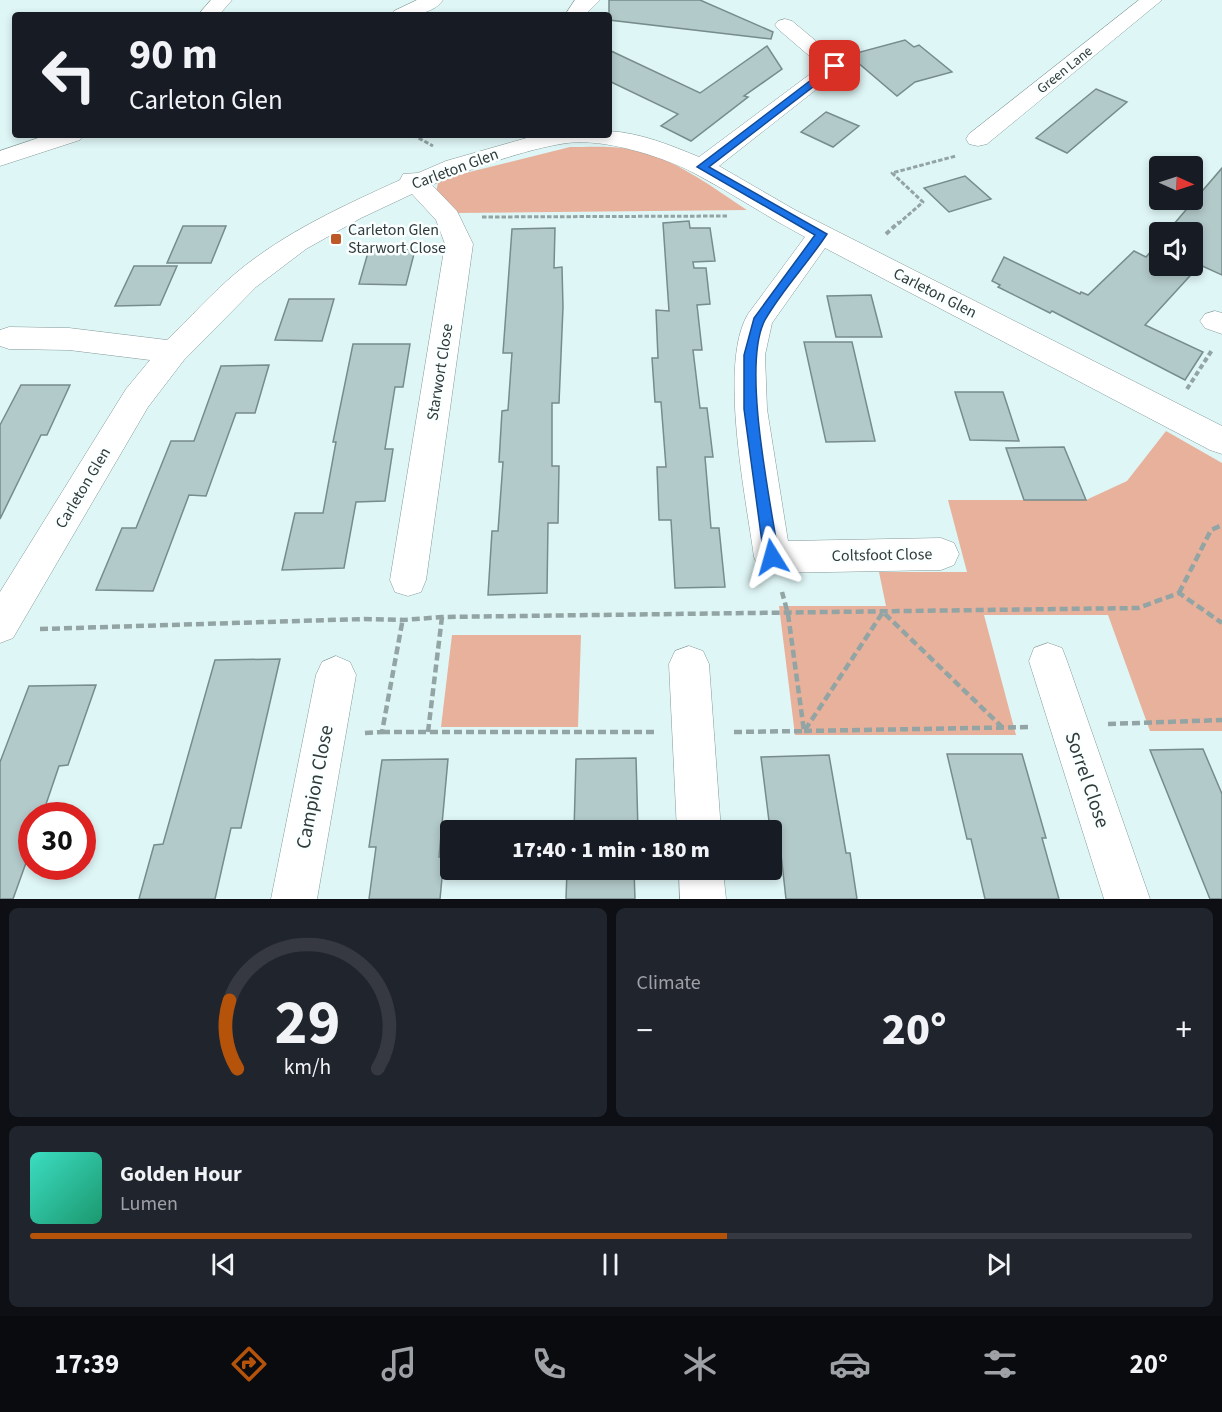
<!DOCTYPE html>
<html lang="en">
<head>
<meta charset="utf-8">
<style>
  :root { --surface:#171b24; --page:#20242c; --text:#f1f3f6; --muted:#9ea1a6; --line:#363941; --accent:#b45309 }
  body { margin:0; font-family:"Source Sans 3",sans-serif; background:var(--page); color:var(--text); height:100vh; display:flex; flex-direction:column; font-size:22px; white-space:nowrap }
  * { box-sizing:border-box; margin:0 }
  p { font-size:20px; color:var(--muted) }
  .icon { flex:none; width:33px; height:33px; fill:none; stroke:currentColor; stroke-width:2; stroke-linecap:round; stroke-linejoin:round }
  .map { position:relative; height:899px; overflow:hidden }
  .panel { display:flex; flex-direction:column; gap:9px; padding:9px; background:#0d0f14; flex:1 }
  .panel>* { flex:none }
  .top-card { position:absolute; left:12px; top:12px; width:600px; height:126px; border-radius:6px; box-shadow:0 3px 9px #0003; background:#171b24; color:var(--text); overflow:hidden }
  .needle { width:39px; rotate:93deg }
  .controls { position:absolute; left:1149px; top:156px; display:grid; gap:12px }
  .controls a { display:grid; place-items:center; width:54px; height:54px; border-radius:6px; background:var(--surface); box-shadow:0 3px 9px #0003; font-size:30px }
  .speed { position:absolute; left:18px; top:802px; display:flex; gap:12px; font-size:30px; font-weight:700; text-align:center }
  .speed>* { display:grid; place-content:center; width:78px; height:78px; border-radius:50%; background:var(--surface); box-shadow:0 3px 9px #0003; line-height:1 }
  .speed .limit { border:9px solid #d22; background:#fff; color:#111 }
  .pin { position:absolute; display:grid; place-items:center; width:51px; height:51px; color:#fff; margin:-26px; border-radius:12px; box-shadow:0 3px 9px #0006 }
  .me { position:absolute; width:66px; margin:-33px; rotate:352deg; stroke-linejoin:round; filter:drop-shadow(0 0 4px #0008) }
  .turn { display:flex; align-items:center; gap:21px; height:126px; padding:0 18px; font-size:27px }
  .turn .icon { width:78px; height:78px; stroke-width:2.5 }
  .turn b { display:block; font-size:42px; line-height:51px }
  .big { font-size:45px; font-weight:800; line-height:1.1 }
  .panel .tile { flex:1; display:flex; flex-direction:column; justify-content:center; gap:9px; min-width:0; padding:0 21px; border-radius:9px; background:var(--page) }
  .panel .dial { align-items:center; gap:0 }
  .dial svg { height:156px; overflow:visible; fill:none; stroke:var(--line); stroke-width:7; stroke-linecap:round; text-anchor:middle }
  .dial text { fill:var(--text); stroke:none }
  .song { display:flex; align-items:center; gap:18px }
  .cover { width:72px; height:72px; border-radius:9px; background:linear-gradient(135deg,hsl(170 70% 55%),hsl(160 70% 35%)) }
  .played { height:6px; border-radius:3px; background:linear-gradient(90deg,var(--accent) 60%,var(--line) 60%) }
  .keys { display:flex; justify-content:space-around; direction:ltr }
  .heat { display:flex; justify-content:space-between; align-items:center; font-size:33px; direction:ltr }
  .panel .tiles { flex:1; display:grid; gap:9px; grid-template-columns:1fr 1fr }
  .tile:last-child { grid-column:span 2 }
  .trip { position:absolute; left:440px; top:820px; width:342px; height:60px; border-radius:6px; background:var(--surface); box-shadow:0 3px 9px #0003; font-weight:800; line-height:60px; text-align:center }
  .menu { display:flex; height:96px; justify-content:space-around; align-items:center; background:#090b0e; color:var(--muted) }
  .menu .icon { width:42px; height:42px }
  .menu .active { color:var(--accent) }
  .menu b { font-size:27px; color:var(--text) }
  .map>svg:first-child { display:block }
  .green { fill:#e7b19b }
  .building { fill:#b3caca; stroke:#778c8c; stroke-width:1.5 }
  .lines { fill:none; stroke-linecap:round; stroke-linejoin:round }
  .minor-casing { stroke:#849999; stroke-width:1 }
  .path-far2 { stroke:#93a4a4; stroke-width:3; stroke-dasharray:4.5 2; stroke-linecap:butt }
  .path-far1 { stroke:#93a4a4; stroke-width:4; stroke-dasharray:5 3; stroke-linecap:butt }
  .path { stroke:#93a4a4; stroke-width:4.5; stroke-dasharray:8 4; stroke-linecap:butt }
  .minor { fill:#fff; fill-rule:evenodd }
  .route { fill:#1a73e8; stroke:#114b97; stroke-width:1.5 }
  .poi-dot { fill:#bd5827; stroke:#faffff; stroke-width:2 }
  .labels { text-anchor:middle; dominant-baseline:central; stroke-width:5; stroke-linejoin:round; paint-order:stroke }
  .far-street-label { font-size:14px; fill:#313a3a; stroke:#faffff }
  .street-label { font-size:16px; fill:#313a3a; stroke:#faffff }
  .poi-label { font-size:16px; fill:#313a3a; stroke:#faffff; text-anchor:start }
  .near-street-label { font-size:20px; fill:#313a3a; stroke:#faffff }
</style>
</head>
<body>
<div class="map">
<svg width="1222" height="899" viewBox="0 0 1222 899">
  <rect width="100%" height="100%" fill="#dff6f6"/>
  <g class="green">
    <path d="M570,147C593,147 620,145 643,152C681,163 715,189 747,210L452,213L436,192L438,183L445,178Z"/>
    <path d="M1166,431L1222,463V731H1150L1108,615H984L1016,735H795L779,606H886L879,572H967L948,500H1086L1127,481Z"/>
    <path d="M452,635H581L578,727H441Z"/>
  </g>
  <g class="building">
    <path d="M609,0H700L773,32L771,39L609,20Z"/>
    <path d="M905,40L914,47L919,45L952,72L915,82L897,96L849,55Z"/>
    <path d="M767,46L782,69L744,96L748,97L691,141L661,126L678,114L609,81V50L700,93Z"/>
    <path d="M1096,89L1127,102L1067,153L1036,138Z"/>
    <path d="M826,112L859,126L833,147L801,132Z"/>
    <path d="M1222,168V275L1200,265L1145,325L1203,352L1185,380L1052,311L1050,313L998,287L1000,285L992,281L1004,257L1080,294L1081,292L1088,295L1134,251L1146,257L1160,241V266H1192V232H1167Z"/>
    <path d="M965,176L991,199L949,212L924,188Z"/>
    <path d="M689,221L690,228H710L715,261L693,262L694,268H706L710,304L697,305L702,350H693L700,408H707L713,457H705L711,528H719L725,587L675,588L671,520H659L657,467H666L661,402H655L652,358H658L656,310L669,311L663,223Z"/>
    <path d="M183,226H226L211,263H167Z"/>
    <path d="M555,228L554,268L562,267L563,307L559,403H552V466H559L558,523H548L547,593L488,595L492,531H498L503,462H499L502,411L508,410L512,353H503L512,229Z"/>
    <path d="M369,249L415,250L406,285L359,284Z"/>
    <path d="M134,266H177L160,305L115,306Z"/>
    <path d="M871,295L882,337H836L827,296Z"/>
    <path d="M289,299H334L322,341L275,340Z"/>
    <path d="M804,342H852L875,441L826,442Z"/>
    <path d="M353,344H410L403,387H395L385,449H393L385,501L356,502L344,568L282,570L295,513H323L336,442H333Z"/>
    <path d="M269,365L255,413H236L206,496L189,495L153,591L96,590L122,528H136L171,441H194L221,366Z"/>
    <path d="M21,385H70L47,435H41L0,519V425Z"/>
    <path d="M955,392H1003L1019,441L970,440Z"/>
    <path d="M1064,447L1086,500H1024L1006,448Z"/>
    <path d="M280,659L241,828H231L215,899H139L154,845L163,844L215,660Z"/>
    <path d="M96,685L68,765L59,766L42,816H32V846L13,899H0V762L29,686Z"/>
    <path d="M1203,749L1222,794V899H1210L1150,750Z"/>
    <path d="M947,754H1022L1046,838H1042L1059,899H985L971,839H967Z"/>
    <path d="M829,755L846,853H850L857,899H786L780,845H772L761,757Z"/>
    <path d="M636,758L638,831H574L576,759Z"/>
    <path d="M448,759L439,857H444L440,899H369L376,847H369L382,760Z"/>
    <path d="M567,870H634L635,899H566Z"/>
  </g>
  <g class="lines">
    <g class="minor-casing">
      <g id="minor">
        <path d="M211,0H232L219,15H198Z"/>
        <path d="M417,0H443C432,16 408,15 391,15L394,11Z"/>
        <path d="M575,0H600L585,15H565Z"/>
        <path d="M1139,0H1162L987,144L978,146L969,144L966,139L969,134Z"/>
        <path d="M785,19L792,21L846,66L719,166L795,210L1222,426V454L1210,450L825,248L772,323L765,355L767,409L788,541L941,538L954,543L959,554L954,565L941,570L772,573L759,568L754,557C746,498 718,364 748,314L805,237C767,217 732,193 694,173C662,156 603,138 567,143C526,149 470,169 432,185L457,211L473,244L426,580L421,592L408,596L395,592L390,580L445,244L436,220L412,194L361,218L306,249L256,287L184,360L148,407L13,638L0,643V592L126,389L150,360L69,350L9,349L0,346V330L9,327L69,328L167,340C190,318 212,293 236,273C285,232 343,206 400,180L403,174L418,173L446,161L537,135H609V131C641,133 670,145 699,157L821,66L778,29L775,25L778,21Z"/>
        <path d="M47,135H83L80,140L0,166V151Z"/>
        <path d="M1215,311L1222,313V334L1205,328L1200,321L1205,314Z"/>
        <path d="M1048,643L1062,648L1067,661L1150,899H1104L1029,661L1034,648Z"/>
        <path d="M689,646L703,651L709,664L721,831H677L669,664L675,651Z"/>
        <path d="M336,656L350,662L356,675L317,899H271L316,675L322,662Z"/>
        <path d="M679,870H723L726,899H680Z"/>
      </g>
    </g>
    <g class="path-far2">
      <path d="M413,135L433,146"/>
      <path d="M482,217L729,216"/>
      <path d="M898,224L923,202L892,173L956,156"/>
    </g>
    <g class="path-far1">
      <path d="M886,234L899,222"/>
      <path d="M1187,389L1212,350"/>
    </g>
    <g class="path">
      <path d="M1179,593L1211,530L1222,525"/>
      <path d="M40,629L364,619L403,620L442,617L1138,608L1179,593L1222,623"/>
      <path d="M1108,724L1222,720"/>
      <path d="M805,730L883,612L1003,728"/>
      <path d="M804,731L1032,727"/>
      <path d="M382,732H654"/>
      <path d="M428,732L442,617"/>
      <path d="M734,732L804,731L788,614L782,592"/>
      <path d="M365,733L382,732L403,618"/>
    </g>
    <use href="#minor" class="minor"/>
  </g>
  <path class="route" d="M832,64L840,66L709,167L827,234C808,263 782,290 765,320C741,365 771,504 779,557L777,561L772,563L767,561L764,557L744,409V355L754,318L815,235L697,167Z"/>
  <rect class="poi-dot" x="330" y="233" width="12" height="12" rx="3"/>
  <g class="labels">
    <g class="far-street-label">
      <text transform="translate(1065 70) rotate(-39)">Green Lane</text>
    </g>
    <g class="street-label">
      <text transform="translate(455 169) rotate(-20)">Carleton Glen</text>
      <text transform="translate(935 293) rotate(27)">Carleton Glen</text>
      <text transform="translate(440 372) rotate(-81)">Starwort Close</text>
      <text transform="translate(83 488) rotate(-59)">Carleton Glen</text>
      <text transform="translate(882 555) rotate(-1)">Coltsfoot Close</text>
    </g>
    <g class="poi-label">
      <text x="348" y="230">Carleton Glen<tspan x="348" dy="18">Starwort Close</tspan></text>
    </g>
    <g class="near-street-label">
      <text transform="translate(1087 780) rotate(71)">Sorrel Close</text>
      <text transform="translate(315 787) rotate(-79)">Campion Close</text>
    </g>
  </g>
</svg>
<div class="controls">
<a><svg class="needle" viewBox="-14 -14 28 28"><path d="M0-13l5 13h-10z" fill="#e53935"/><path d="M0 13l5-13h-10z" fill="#9ea1a6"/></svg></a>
<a><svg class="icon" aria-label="sound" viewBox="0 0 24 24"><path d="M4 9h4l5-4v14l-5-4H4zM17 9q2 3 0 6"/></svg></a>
</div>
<div class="speed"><div class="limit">30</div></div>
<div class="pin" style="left:835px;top:66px;background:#d93025"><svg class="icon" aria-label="arrive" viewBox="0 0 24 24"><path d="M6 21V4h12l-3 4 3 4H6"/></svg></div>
<svg class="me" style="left:772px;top:557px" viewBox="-20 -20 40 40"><path d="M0-17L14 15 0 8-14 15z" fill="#1a73e8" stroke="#fff" stroke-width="4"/></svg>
<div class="trip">17:40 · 1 min · 180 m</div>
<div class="top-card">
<div class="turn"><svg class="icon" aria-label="left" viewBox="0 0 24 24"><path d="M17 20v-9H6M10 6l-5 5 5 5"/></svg><div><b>90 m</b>Carleton Glen</div></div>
</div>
</div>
<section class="panel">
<div class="tiles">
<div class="tile dial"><svg viewBox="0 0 100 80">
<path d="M14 69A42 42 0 1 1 86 69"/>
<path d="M14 69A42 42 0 0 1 10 34" stroke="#b45309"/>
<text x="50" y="56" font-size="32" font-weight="700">29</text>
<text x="50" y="72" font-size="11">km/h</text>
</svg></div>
<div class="tile"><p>Climate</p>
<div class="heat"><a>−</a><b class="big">20°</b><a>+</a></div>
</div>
<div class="tile">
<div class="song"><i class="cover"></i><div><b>Golden Hour</b><p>Lumen</p></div></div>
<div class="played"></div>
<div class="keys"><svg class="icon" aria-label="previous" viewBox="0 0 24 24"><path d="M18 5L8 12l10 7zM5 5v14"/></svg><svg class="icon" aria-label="pause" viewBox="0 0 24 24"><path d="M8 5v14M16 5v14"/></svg><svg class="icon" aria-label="next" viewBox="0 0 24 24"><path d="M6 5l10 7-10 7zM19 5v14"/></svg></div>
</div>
</div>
</section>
<nav class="menu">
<b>17:39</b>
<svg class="icon active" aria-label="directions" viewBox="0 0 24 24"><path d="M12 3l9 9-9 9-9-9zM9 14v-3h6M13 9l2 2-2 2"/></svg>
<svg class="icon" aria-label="music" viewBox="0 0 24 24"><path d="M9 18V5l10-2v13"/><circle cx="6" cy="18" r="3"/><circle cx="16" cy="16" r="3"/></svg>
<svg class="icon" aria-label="phone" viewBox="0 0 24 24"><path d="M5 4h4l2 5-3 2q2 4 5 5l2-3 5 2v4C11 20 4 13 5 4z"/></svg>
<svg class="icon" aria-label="climate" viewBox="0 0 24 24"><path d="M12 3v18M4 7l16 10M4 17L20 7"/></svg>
<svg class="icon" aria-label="car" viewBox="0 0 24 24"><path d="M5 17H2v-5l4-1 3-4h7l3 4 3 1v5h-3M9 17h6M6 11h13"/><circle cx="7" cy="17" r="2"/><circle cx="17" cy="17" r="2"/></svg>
<svg class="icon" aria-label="filters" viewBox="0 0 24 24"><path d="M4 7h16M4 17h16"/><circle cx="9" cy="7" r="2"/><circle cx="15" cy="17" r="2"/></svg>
<b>20°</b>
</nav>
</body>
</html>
